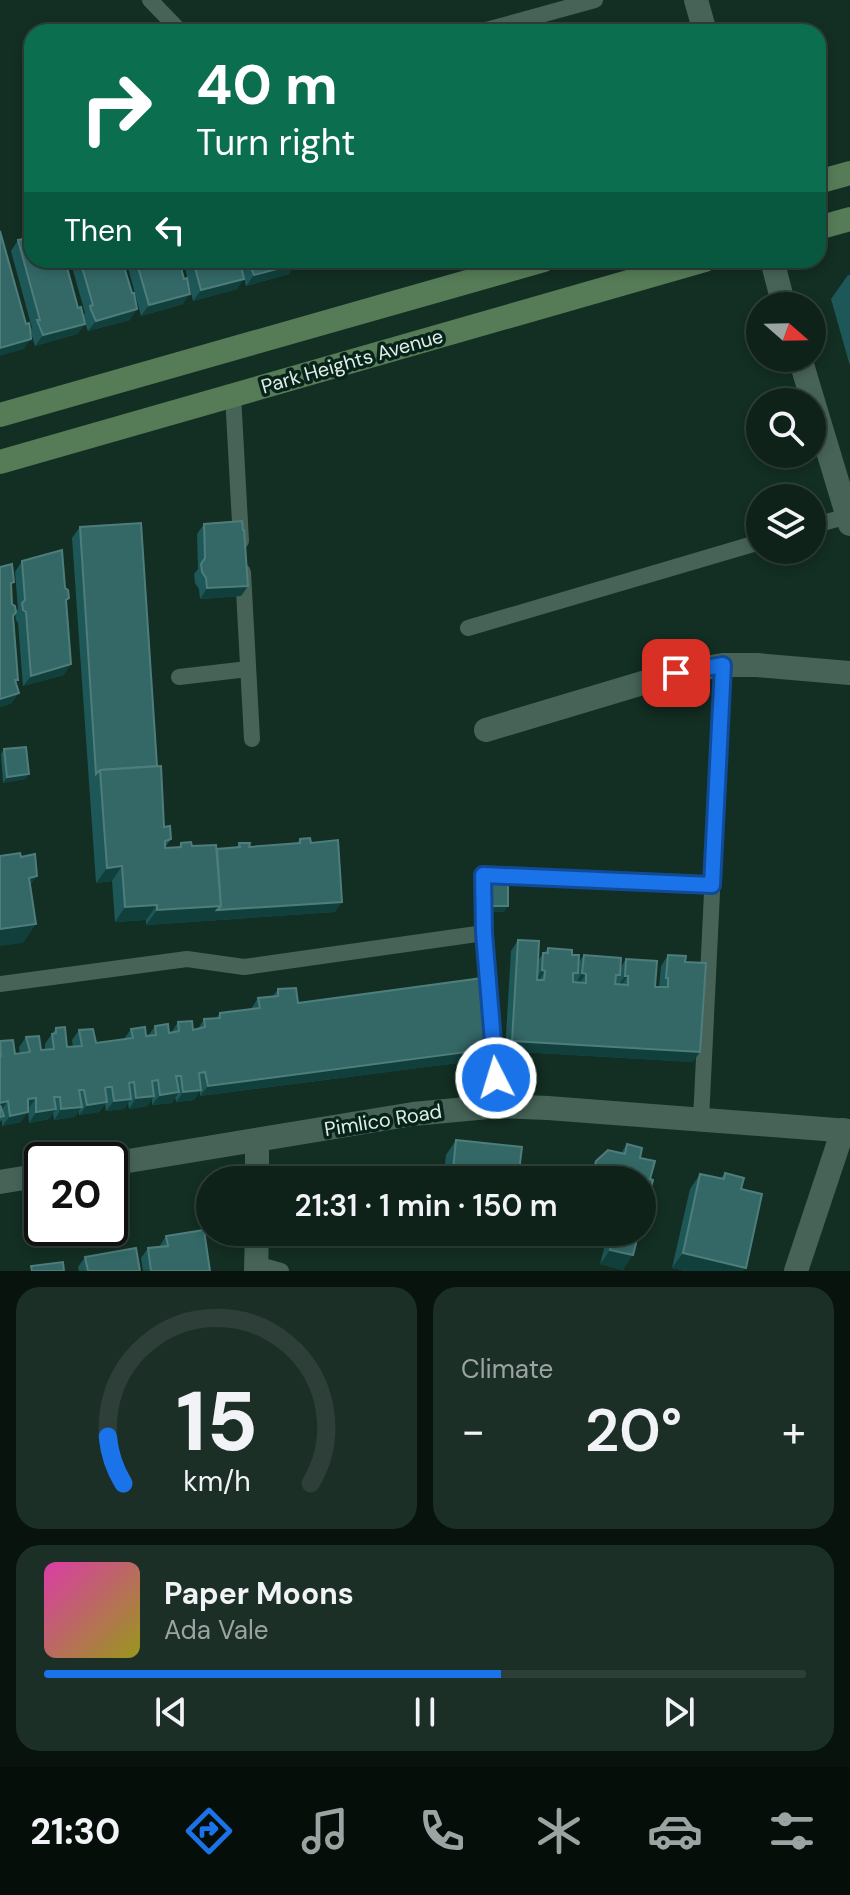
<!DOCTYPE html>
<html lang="en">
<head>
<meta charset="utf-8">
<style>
  :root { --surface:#0e221a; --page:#1c2f27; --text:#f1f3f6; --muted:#9ba4a2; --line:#2e3f39; --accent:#1a73e8 }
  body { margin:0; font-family:"DM Sans",sans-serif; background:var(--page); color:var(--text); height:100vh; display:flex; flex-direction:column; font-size:30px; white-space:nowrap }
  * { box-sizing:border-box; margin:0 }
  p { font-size:26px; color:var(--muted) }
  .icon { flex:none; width:44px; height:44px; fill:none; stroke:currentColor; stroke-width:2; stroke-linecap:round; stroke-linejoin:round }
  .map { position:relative; height:1271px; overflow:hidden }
  .sheet { display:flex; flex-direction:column; gap:16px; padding:16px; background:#08130e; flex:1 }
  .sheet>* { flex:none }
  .banner { position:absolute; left:24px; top:24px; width:802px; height:244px; border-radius:24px; box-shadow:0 4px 12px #0003,0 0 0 2px var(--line); background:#0b6e4f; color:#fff; overflow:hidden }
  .needle { width:52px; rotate:110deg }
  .buttons { position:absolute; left:746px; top:292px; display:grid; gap:16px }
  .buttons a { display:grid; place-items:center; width:80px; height:80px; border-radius:50%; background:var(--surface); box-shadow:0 4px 12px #0003,0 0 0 2px var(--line); font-size:40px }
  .speed { position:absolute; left:24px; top:1142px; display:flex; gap:16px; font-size:40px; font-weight:700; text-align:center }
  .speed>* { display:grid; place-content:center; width:104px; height:104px; border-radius:50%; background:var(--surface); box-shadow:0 4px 12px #0003,0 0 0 2px var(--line); line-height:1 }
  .speed .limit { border:4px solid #111; border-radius:12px; background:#fff; color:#111 }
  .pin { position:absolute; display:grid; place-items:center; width:68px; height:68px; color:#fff; margin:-34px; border-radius:16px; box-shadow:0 4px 12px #0006 }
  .me { position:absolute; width:88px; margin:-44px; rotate:355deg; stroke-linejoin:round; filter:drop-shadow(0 0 6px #0008) }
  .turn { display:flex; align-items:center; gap:28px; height:168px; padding:0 40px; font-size:36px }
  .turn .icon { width:104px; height:104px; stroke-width:2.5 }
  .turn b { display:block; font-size:56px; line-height:68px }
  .then { display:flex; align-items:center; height:76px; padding:0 40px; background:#0003; gap:16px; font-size:30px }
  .big { font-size:60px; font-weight:600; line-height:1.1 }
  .sheet .tile { flex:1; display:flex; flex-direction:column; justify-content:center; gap:12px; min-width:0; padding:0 28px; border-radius:24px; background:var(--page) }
  .sheet .dial { align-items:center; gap:0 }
  .dial svg { height:208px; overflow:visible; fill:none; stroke:var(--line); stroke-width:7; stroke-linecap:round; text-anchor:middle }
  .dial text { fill:var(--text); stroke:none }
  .song { display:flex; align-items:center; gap:24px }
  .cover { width:96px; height:96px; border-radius:12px; background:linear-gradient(135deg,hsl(320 70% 55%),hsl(60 70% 35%)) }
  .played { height:8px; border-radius:4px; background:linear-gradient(90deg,var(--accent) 60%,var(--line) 60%) }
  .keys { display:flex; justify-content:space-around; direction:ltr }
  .heat { display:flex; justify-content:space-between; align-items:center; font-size:44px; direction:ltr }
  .sheet .tiles { flex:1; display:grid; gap:16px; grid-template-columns:1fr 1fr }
  .tile:last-child { grid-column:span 2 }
  .trip { position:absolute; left:196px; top:1166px; width:460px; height:80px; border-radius:40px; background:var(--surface); box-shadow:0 4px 12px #0003,0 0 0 2px var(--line); font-weight:600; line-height:80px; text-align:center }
  .tab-bar { display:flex; height:128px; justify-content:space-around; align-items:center; background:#060e0a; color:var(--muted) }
  .tab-bar .icon { width:56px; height:56px }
  .tab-bar .selected { color:var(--accent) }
  .tab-bar b { font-size:36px; color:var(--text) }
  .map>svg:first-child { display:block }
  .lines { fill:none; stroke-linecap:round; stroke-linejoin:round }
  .lane { stroke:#476357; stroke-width:16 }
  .street { stroke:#476357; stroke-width:24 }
  .secondary { stroke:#567c57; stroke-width:24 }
  .wall { fill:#1e5758 }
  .shaded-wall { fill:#11403c }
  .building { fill:#336867; stroke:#4e7d7b; stroke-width:2 }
  .route-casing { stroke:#114b97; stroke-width:20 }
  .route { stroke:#1a73e8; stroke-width:14 }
  .labels { text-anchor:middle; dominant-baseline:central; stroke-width:7; stroke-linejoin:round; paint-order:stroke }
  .street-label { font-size:20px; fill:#deeee7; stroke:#08241a }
</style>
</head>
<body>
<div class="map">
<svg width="850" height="1271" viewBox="0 0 850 1271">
  <rect width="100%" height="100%" fill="#132e23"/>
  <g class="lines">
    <g class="lane">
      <path d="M150,0L181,32"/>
      <path d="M479,32L595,0"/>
      <path d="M233,395L241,541"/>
      <path d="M812,526L848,516"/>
      <path d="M243,572L252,739"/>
      <path d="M468,628L760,542"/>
      <path d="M179,677L248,669"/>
      <path d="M0,984L187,959L244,967L484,933"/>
      <path d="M490,997L484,933L483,875L712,885"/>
      <path d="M492,1032L499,1106"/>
      <path d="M701,1120L723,665"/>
      <path d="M256,1264L281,1271"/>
    </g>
    <g class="street">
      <path d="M696,0L705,32"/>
      <path d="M772,260L784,306"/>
      <path d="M800,358L850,524"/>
      <path d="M486,730L676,673L723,665H757L850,673"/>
      <path d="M257,1140V1180"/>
      <path d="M110,1164L413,1114L499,1106L548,1108L850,1131"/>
      <path d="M0,1182L42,1175"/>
      <path d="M256,1271L257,1232"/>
      <path d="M796,1271L843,1130"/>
    </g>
    <g class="secondary">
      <path d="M818,182L850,173"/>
      <path d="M818,228L850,219"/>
      <path d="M0,415L544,260"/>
      <path d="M0,462L705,260"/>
    </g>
  </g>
  <g class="wall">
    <path d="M18,240L78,308L85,324L77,334L35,346L31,333L24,349L26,324L30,330L32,328L11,251Z"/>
    <path d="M70,260H122L130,320L88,331L84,321L83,316L85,313Z"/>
    <path d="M126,260H179L183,304L141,316Z"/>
    <path d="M183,260H237L242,270L243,268L241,260H295L289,274L246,286L244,278L237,289L193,301Z"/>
    <path d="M848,275H850V366L831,299Z"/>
    <path d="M204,524L248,586L241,596L200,599L199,589L195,583L194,574L198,569L197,534Z"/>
    <path d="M80,527L157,766L164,827L171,839L165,848L178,847L181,843L192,846L217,849L236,848L239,843L249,847L296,844L300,839L311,843L335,912L146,925V920L115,922L112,881L96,883L72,538Z"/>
    <path d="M22,561L66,601L64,675L23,686L18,623L16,620L15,614L13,616L16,683L12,703L0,707V567L11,586L12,604L16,612L18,609L15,572Z"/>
    <path d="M4,749L29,774L25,779L3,783L1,754Z"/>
    <path d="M492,877L504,912L487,911L488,883Z"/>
    <path d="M518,940L538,960L548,948L572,955L578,963L584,955L621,967L626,959L655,987H659L661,966L668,955L685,962L693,1062L505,1051L511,951Z"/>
    <path d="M278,989L298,1003L489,1059L200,1096V1091L194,1100L176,1102L175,1097L172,1103L152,1105V1099L147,1106L129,1109L128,1103L124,1109L106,1111L105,1104L99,1112L79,1115V1111L74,1117L54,1120L53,1113L49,1119L29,1123L28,1108L21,1122L2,1126V1120L0,1122V1041L15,1054L20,1053L19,1047L26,1037L41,1050H45V1044L56,1028L67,1047H73L72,1040L79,1030L96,1043L124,1039L131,1029L146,1036H148L155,1026L171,1033L178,1022L193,1030L198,1029L204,1019L216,1018L220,1013L251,1009L258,998L273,996Z"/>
    <path d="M456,1140L518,1180H443L446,1155Z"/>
    <path d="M627,1144L640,1158L650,1179L585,1180L586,1176L596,1161L621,1153Z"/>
    <path d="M725,1173L741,1189L743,1271H685L672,1268L690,1189L700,1174L721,1178Z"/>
    <path d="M602,1232H639L623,1270L600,1264L608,1234Z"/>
    <path d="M166,1236L210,1271H143L141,1258L148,1248L159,1247Z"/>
    <path d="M85,1257L140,1271H79L78,1267Z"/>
  </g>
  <g class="shaded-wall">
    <path d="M296,264L289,274L246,286L254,275Z"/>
    <path d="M244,279L237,289L193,301L201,290Z"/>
    <path d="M190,294L183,304L141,316L149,305Z"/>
    <path d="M137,309L130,320L88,331L96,321Z"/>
    <path d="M85,324L77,334L35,346L43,335Z"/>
    <path d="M31,339L24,349L0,356V348Z"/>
    <path d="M248,586L241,596L200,599L207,588Z"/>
    <path d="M71,664L64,675L23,686L31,676Z"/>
    <path d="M19,693L12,703L0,707V699Z"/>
    <path d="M29,774L25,779L3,783L7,777Z"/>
    <path d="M122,866L112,881L96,883L107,868Z"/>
    <path d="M37,876L24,895L29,878Z"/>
    <path d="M342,902L335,912L146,925L157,910L221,906Z"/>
    <path d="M157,905L146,920L115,922L125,907Z"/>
    <path d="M491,906H508L504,912L487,911Z"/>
    <path d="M36,924L23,943L0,946V929Z"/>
    <path d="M542,970L545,971L538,981H535Z"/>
    <path d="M582,973L586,974L579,984H575Z"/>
    <path d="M625,976H628L621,986H618Z"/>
    <path d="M512,1041L700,1052L693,1062L505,1051Z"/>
    <path d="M497,1048L489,1059L200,1096L208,1086Z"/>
    <path d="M201,1090L194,1100L176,1102L183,1092Z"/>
    <path d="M179,1092L172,1103L152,1105L160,1095Z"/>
    <path d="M154,1096L147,1106L129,1109L136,1098Z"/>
    <path d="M36,1098L29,1108L20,1109L28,1099Z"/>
    <path d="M131,1099L124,1109L106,1111L114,1101Z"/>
    <path d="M8,1101L0,1112V1103Z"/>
    <path d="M107,1102L99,1112L79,1115L87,1105Z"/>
    <path d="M82,1107L74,1117L54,1120L61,1109Z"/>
    <path d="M56,1109L49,1119L29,1123L36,1112Z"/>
    <path d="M28,1112L21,1122L2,1126L10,1116Z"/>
    <path d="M457,1232H507L504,1237Z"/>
    <path d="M610,1250L633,1255L623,1270L600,1264Z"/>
    <path d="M683,1253L746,1268L743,1271H685L672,1268Z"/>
  </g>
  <g class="building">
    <path d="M0,231L26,324L29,323L30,328L31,339L0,348Z"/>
    <path d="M32,237V260H65L78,308L81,307L85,324L43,335L37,320H40L18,240Z"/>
    <path d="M80,260H122L132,293H134L137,309L96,321L91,310L90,306L93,305Z"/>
    <path d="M136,260H179L184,279L187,278L190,294L149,305Z"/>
    <path d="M193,260H237V263L240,262L244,279L201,290Z"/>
    <path d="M250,260H295L296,264L254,275L248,261Z"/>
    <path d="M242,521L243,530H244L248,586L207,588L206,578L202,572L201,564L205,558L204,524Z"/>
    <path d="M141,523L157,766L100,770L96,774L80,527Z"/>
    <path d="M62,550L65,588L68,590L69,598L66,600L71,664L31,676L26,612L23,610L22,603L25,600L22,561Z"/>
    <path d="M12,564L14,582L11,583L12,604L15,606L16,612L13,616L18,680H15L19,693L0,699V567Z"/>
    <path d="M26,747L29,774L7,777L4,749Z"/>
    <path d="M161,766L164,827L170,826L171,839L165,841V848L181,847V843L191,842L192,846L216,845L221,906L157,910V905L125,907L122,866L107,868L100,770Z"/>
    <path d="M310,838L311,843L338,840L342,902L217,910L221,906L217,849L240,847L239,843H250L249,847L300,843V839Z"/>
    <path d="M20,853L21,857L35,854L37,876L29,878L36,924L0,929V856Z"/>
    <path d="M492,877L508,878V906H491Z"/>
    <path d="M518,940L539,941L537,980H544L545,971L542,970L543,953H548V948L572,950V955H579L578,973H573V982L586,983V974L582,973L584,955L621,958L620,975H616L615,984L628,985V976H625L626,959L657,961L655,987H668V978H666L668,955L686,956L685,962L706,963L700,1052L512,1041Z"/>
    <path d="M490,977L497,1048L208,1086L205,1072L199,1073L201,1090L183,1092L181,1076H176L179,1092L160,1095L158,1080L152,1081L154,1096L136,1098L134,1082L129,1083L131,1099L114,1101L112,1087H107L105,1088L107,1102L87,1105L84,1090H79L82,1107L61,1109L60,1097H54L56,1109L36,1112V1098L28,1099V1112L10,1116L8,1101L0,1103V1056H1L0,1041L13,1040L15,1054L30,1052L26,1037L39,1036L41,1050L54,1049L52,1034L56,1033V1028L65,1027L67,1047L82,1046L79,1030L93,1029L96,1043L133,1038L131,1029L145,1027L146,1036L156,1035L155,1026L168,1024L169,1033L179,1031L178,1022L192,1021L193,1030L205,1027L204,1019L220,1018V1013L260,1008L258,998L278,996V989L296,988L298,1003Z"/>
    <path d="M0,1105L4,1116L0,1117Z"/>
    <path d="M456,1140L522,1147L518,1180H452Z"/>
    <path d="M627,1144L642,1148L640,1158L655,1161L650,1179L653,1180L642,1221V1180H591L596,1161L608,1150L625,1154Z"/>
    <path d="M725,1173L744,1178L741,1189L762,1194L746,1268L683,1253L700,1174L724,1179Z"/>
    <path d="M204,1230L210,1271H151L148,1248L168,1246L166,1236Z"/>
    <path d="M615,1232H639L633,1255L610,1250Z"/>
    <path d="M136,1248L140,1271H88L85,1257Z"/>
    <path d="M63,1262L64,1271H32L31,1266Z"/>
  </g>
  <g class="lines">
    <g class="route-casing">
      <path id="route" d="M496,1078L484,933L483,875L712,885L723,665L676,673"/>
    </g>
    <use href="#route" class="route"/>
  </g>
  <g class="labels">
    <g class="street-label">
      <text transform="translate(352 361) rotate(-16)">Park Heights Avenue</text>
      <text transform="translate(383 1120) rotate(-9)">Pimlico Road</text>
    </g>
  </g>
</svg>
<div class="buttons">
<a><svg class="needle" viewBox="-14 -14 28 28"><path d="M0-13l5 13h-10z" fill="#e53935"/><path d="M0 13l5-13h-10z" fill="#9ba4a2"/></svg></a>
<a><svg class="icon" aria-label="search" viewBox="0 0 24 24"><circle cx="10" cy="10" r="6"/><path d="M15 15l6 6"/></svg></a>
<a><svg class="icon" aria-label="layers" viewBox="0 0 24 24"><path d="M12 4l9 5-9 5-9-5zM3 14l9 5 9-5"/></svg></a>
</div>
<div class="speed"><div class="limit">20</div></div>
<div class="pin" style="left:676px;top:673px;background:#d93025"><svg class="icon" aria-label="arrive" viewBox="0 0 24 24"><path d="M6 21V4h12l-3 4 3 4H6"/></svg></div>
<svg class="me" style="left:496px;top:1078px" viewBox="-20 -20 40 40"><circle r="17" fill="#1a73e8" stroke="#fff" stroke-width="3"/><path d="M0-11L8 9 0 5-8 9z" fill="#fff"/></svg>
<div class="trip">21:31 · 1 min · 150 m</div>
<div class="banner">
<div class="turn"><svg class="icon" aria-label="right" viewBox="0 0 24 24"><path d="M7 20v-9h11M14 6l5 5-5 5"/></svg><div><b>40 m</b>Turn right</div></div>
<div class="then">Then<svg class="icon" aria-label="left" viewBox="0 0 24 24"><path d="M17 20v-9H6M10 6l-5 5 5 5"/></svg></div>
</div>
</div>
<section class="sheet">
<div class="tiles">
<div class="tile dial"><svg viewBox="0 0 100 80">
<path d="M14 69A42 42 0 1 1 86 69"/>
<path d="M14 69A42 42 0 0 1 8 51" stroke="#1a73e8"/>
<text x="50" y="56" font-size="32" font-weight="700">15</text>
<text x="50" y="72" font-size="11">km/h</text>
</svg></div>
<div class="tile"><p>Climate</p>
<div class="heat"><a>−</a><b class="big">20°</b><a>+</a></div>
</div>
<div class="tile">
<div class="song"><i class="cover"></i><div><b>Paper Moons</b><p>Ada Vale</p></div></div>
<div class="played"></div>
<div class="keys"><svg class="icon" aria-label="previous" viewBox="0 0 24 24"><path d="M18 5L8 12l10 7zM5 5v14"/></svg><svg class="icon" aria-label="pause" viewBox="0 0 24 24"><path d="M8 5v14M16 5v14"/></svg><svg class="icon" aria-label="next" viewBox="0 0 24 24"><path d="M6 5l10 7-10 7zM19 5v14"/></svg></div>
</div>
</div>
</section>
<nav class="tab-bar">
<b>21:30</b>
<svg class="icon selected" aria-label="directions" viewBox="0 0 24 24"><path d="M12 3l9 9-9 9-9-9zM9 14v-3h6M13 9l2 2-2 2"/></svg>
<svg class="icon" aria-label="music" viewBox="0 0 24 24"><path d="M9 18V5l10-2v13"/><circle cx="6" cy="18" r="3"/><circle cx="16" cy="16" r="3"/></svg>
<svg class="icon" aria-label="phone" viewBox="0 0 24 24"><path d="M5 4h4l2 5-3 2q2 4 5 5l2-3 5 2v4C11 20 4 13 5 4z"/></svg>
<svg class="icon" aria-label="climate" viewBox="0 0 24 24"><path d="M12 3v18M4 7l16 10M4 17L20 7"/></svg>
<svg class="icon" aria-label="car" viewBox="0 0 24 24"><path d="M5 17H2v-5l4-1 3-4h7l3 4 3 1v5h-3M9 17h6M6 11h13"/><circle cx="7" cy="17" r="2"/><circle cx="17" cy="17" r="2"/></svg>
<svg class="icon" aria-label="filters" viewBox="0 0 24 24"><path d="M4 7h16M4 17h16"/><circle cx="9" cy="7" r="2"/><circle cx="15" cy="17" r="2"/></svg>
</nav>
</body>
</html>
